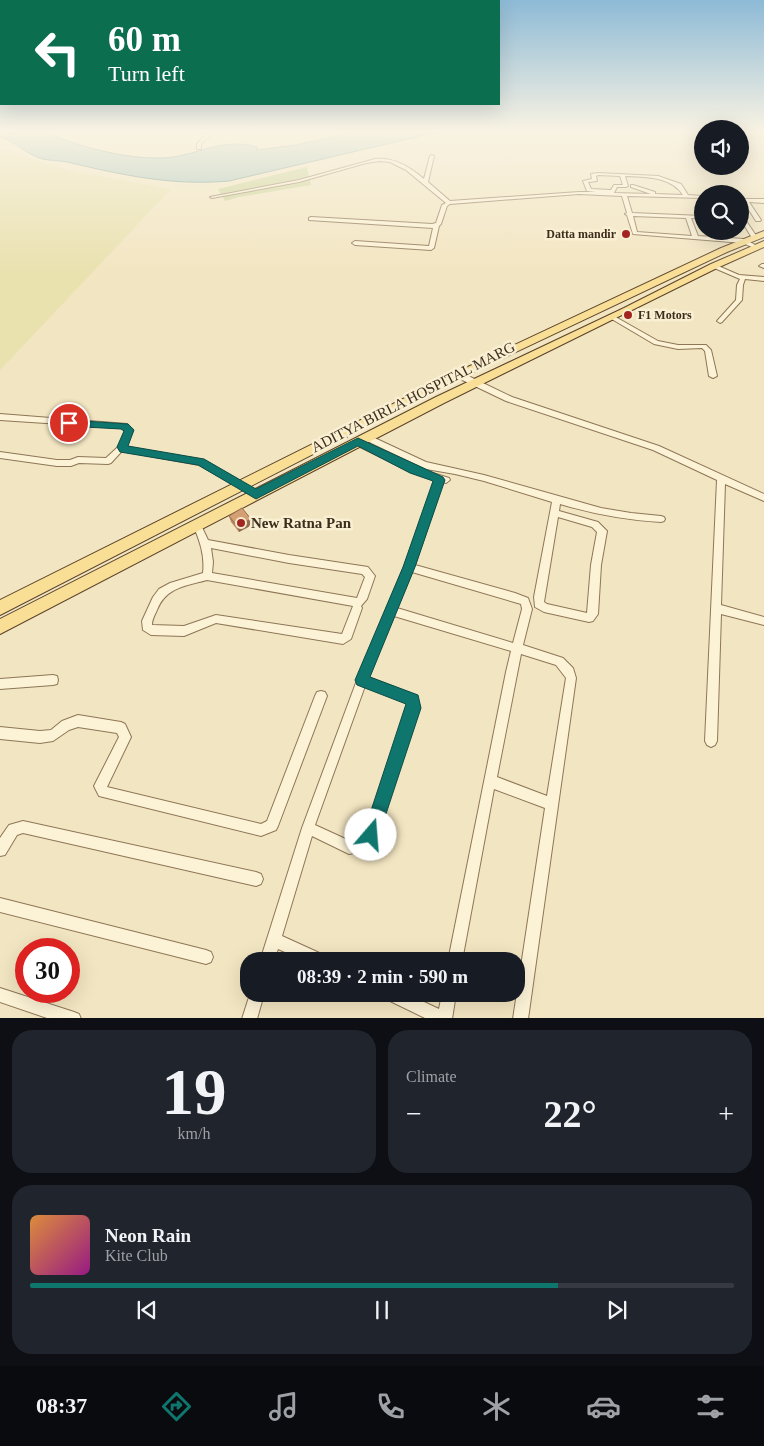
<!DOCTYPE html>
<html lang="en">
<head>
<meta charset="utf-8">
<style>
  :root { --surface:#171b24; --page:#20242c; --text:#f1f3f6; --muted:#9ea1a6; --line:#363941; --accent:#0f766e }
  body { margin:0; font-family:"Times New Roman",serif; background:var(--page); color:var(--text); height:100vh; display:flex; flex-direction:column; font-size:19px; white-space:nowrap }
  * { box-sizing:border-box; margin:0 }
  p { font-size:16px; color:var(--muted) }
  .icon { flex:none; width:28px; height:28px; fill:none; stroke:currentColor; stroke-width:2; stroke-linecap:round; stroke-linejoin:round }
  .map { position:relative; height:1018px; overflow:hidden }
  .panel { display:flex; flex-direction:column; gap:12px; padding:12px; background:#0d0f14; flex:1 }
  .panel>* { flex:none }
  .guide { position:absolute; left:0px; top:0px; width:500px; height:105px; box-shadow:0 5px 20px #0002; background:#0b6e4f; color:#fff; overflow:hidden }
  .controls { position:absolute; left:694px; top:120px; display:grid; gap:10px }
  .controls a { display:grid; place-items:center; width:55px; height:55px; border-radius:50%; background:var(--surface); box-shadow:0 5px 20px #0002; font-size:25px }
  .speed { position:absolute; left:15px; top:938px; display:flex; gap:10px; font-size:25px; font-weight:700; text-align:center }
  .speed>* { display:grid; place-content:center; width:65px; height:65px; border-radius:50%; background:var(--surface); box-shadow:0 5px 20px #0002; line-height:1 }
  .speed .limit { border:8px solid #d22; background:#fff; color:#111 }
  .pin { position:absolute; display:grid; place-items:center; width:42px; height:42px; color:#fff; margin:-21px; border:2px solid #fff; border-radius:50%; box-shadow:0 1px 5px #0007 }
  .me { position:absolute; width:55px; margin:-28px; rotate:18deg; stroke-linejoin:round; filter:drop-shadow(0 0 4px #0008) }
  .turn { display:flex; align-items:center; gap:18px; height:105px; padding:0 25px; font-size:22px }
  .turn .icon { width:65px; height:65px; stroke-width:2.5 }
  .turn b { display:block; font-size:35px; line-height:42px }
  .big { font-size:38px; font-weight:700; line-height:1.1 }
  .panel .tile { flex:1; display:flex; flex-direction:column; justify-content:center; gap:8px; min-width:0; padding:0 18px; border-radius:20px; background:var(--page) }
  .panel .dial { align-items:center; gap:0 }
  .dial b { font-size:65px; line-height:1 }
  .song { display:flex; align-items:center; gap:15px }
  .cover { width:60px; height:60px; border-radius:8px; background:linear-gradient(135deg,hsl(30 70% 55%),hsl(310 70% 35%)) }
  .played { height:5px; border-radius:2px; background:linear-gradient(90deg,var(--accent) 75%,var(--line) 75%) }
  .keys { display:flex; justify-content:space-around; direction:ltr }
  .heat { display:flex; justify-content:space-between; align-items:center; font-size:28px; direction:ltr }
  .panel .tiles { flex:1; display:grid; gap:12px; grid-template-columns:1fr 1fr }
  .tile:last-child { grid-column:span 2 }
  .trip { position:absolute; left:240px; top:952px; width:285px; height:50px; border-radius:20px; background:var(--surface); box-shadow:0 5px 20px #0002; font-weight:700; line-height:50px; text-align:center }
  .tab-bar { display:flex; height:80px; justify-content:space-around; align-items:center; background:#090b0e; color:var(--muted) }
  .tab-bar .icon { width:35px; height:35px }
  .tab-bar .current { color:var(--accent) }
  .tab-bar b { font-size:22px; color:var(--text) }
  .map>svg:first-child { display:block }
  .farmland { fill:#e9e1ae }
  .green { fill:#c8d194 }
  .water { fill:#a4c4bc; stroke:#6a938b }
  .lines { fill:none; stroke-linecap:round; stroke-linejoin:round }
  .street-casing { stroke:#8e7657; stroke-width:2 }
  .primary-casing { stroke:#5b432b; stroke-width:2 }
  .street { fill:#fcf2d6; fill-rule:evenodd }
  .primary { fill:#f9de96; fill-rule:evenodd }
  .wall { fill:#b68963 }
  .shaded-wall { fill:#946f50 }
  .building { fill:#d49f73; stroke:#946f50 }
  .route { fill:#0f766e; stroke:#0a4d48 }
  .poi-dot { fill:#a32521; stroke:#f9efd2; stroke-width:2 }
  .labels { text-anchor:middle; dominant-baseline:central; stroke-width:5; stroke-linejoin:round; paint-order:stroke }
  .far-poi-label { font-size:12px; font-weight:bold; fill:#3c2d1c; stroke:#f9efd2; text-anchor:end }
  .street-label { font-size:15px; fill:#3c2d1c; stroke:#f9efd2 }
  .poi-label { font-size:15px; font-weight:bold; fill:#3c2d1c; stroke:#f9efd2; text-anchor:start }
</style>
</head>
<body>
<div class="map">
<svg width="764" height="1019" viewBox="0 0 764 1019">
  <rect width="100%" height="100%" fill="#f2e5c1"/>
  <path class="farmland" d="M0,148L67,170L171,189L0,370Z"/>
  <path class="green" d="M307,167L311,185L239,197L225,201L218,189Z"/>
  <path class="water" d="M0,131C14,131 33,128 46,132C54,134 62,139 71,142C97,151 129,158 157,158C193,159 221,136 257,147V150L296,145L359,131H442L229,181C171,186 123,175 67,162C57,160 46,161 37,157C23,151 14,141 0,137Z"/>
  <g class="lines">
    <g class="street-casing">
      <g id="street">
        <path d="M209,131H214L201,144V149H197V144Z"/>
        <path d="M432,155L434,156L428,182L450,201L579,192H596L587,191L583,181L592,179L591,174L598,173L658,176L681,184L688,195L702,196V198L627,196L632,213L702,216V219L691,218L698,236L744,239L759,247L754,248L743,243L633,234L627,215L625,214L627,213L622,196L579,194L450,204L447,206L441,224L439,226L434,248L431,250L355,245L352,243L355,241L429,246L433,228L309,220V218L311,217L432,224L436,223L442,205L446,203L406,170L390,162L380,161L366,163L299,182L212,198L210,197L299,180L375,159C394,157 410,167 424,179L430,156ZM598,175L620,176L623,185H614L611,190L591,189L588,182L597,181L596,176ZM625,176C645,177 671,176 683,195L655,194V192L633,185H631V187L651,194L614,193L617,187H626L628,186ZM633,216L686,218L692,236L637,232Z"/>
        <path d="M740,199H764V203L749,202L761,220L760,221H756L744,202L740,201Z"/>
        <path d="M740,218H744L757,237L756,238H752Z"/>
        <path d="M762,264H764V268L759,266Z"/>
        <path d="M712,265H716L739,275L764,277V281L745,279L743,285L742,300L722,322L720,323L717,321L736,300L737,285L740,279L712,267Z"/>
        <path d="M612,315L658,341L678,345H706L711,350L717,376L713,378L709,376L705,351L702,348L678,349L654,344L610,318V316Z"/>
        <path d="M456,373H462L512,397L659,446L764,494V501L725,484L721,605L764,617V625L721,614L717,741L715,745L711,747L707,745L705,741L717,480L653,450L506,401L456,377Z"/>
        <path d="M0,414L127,424L133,430L126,447L204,460L259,492L260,494L259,496H253L199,465L122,451L111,463L108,464L79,463L71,466H57L0,458V452L57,460H70L78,457L106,458L119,446L125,431L122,428L0,420Z"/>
        <path d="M366,434L426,462L484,475L601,508L631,513L661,516L664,517L665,519L664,521L661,522C626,520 594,514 560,504L559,511L598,522L607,531L601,565L598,614L593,621L589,622L544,612L535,607L534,597L552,502L484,481L455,474L426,469L363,439L362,437L363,435ZM558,517L592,527L597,532L591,565L587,613L547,604L544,602Z"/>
        <path d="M357,439L417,468L449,478L450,480L446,483L443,482L415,565L515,593L528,598L532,609L523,645L563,658L573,668L576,678L528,1019H513L545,808L494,789L462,961H448L506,672L511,651L394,616L368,677L417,696L419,708L377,835L367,851L349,854L312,836L282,936L326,956L328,961H306L278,949L274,961H260L302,828L357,680L404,567L435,480L411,472L354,444L353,442ZM412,572L521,604L522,609L513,643L397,608ZM521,654L556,665L566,678L547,796L497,777ZM365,686L407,703V708L366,831L359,840L350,841L315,825Z"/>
        <path d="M197,522L200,523L208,540L289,555L368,567L375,576L367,599L361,606L362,608L351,639L343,644L216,623L184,636L151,635L143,630L142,621L153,597L159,589L170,583L203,573C205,556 200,541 193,525L194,523ZM211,548L289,563L362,574L365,577L357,598L212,573L213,562ZM207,580L353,606L342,634L216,615L184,626L152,625C152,619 155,615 157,610C166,587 186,586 207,580Z"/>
        <path d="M53,675L57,676L58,680L57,684L53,685L0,689V679Z"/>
        <path d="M321,691L325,692L327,696L278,826L276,830L261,836L99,796L94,786L119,737L117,733L78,727L69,730L53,741L40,743L0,739V727L40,731L51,730L62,721L78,715L121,722L125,724L131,737L107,787L261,824L267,821L315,696L317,692Z"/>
        <path d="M23,821L256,872L261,874L263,879L261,884L256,886L23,833L17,835L5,855L0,856V838L9,825Z"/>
        <path d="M0,898L206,950L211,952L213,957L211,962L206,964L0,912Z"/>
        <path d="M0,988L74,1012L79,1014L81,1019H50L0,1002Z"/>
        <path d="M250,994H264L257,1019H242Z"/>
        <path d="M384,994H407L439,1009L442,994H456L452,1019H427L386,999Z"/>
      </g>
    </g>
    <g class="primary-casing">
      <g id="primary">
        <path d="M764,231V237L727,252L463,377L0,615V600L455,373L721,248Z"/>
        <path d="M764,241V247L717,268L444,403L0,634V619L436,397L624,308L711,264Z"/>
      </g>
    </g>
    <use href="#street" class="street"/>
    <use href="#primary" class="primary"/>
  </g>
  <path class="wall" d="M229,516L251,519L252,525L239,532L231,522Z"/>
  <path class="shaded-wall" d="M251,519L252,525L239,532L237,526Z"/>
  <path class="building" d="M242,508L251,519L237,526L229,516Z"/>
  <linearGradient id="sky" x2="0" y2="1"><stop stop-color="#8dbad6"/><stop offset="0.48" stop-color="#f9f3e3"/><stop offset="1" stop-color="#f9f3e3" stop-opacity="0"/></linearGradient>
  <rect width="764" height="274" fill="url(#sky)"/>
  <path class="route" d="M69,420L128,424L134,430L128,446L204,459L256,489L358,438L443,477L445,480L415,567L370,677L418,695L421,708L377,841L371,843L365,841L363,835L406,704L357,685L355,680L403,567L433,481L410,473L358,446L256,499L198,465L120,452L117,447L124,431L121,429L66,426L64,423Z"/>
  <g class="poi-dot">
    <circle cx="626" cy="234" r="5"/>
    <circle cx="628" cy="315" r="5"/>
    <circle cx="241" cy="523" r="5"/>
  </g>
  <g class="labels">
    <g class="far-poi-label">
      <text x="616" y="234">Datta mandir</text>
      <text x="638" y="315" text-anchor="start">F1 Motors</text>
    </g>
    <g class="street-label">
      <text transform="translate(413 397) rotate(-27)">ADITYA BIRLA HOSPITAL MARG</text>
    </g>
    <g class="poi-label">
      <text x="251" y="523">New Ratna Pan</text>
    </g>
  </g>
</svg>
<div class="controls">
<a><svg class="icon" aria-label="sound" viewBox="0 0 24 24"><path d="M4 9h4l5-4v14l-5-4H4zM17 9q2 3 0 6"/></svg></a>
<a><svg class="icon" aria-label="search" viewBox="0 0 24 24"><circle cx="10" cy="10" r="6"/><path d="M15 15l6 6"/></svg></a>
</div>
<div class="speed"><div class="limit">30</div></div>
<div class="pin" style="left:69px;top:423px;background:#d93025"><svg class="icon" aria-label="arrive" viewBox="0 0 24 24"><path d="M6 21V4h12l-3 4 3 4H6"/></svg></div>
<svg class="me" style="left:371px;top:835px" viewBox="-20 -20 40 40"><circle r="19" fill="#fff"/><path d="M0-13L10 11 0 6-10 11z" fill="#0f766e"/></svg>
<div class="trip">08:39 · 2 min · 590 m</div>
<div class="guide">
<div class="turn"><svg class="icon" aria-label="left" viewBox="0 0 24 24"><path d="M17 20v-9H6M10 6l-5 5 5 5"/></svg><div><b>60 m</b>Turn left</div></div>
</div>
</div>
<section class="panel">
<div class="tiles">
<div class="tile dial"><b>19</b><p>km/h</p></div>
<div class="tile"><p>Climate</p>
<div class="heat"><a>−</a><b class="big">22°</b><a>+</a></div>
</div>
<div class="tile">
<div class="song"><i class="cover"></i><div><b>Neon Rain</b><p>Kite Club</p></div></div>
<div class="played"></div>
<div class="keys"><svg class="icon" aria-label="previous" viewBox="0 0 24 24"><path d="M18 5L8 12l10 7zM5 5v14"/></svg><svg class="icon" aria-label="pause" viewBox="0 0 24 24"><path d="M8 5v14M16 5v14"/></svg><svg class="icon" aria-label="next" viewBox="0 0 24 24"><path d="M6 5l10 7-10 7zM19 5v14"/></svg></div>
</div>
</div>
</section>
<nav class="tab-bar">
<b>08:37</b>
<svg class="icon current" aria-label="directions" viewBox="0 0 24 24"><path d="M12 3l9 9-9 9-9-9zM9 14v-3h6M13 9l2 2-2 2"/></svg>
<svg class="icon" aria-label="music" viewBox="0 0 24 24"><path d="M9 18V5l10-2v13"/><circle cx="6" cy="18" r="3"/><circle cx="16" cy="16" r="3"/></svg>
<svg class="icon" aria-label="phone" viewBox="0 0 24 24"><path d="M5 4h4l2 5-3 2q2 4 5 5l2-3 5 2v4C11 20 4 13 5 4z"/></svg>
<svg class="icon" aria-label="climate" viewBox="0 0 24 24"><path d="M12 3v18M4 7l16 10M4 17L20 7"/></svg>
<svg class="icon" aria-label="car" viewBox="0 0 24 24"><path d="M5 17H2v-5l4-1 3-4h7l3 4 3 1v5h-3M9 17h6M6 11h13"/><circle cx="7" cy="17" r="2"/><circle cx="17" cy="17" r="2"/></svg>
<svg class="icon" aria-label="filters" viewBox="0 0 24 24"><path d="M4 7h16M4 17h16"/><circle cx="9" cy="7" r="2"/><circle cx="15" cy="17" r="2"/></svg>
</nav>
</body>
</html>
